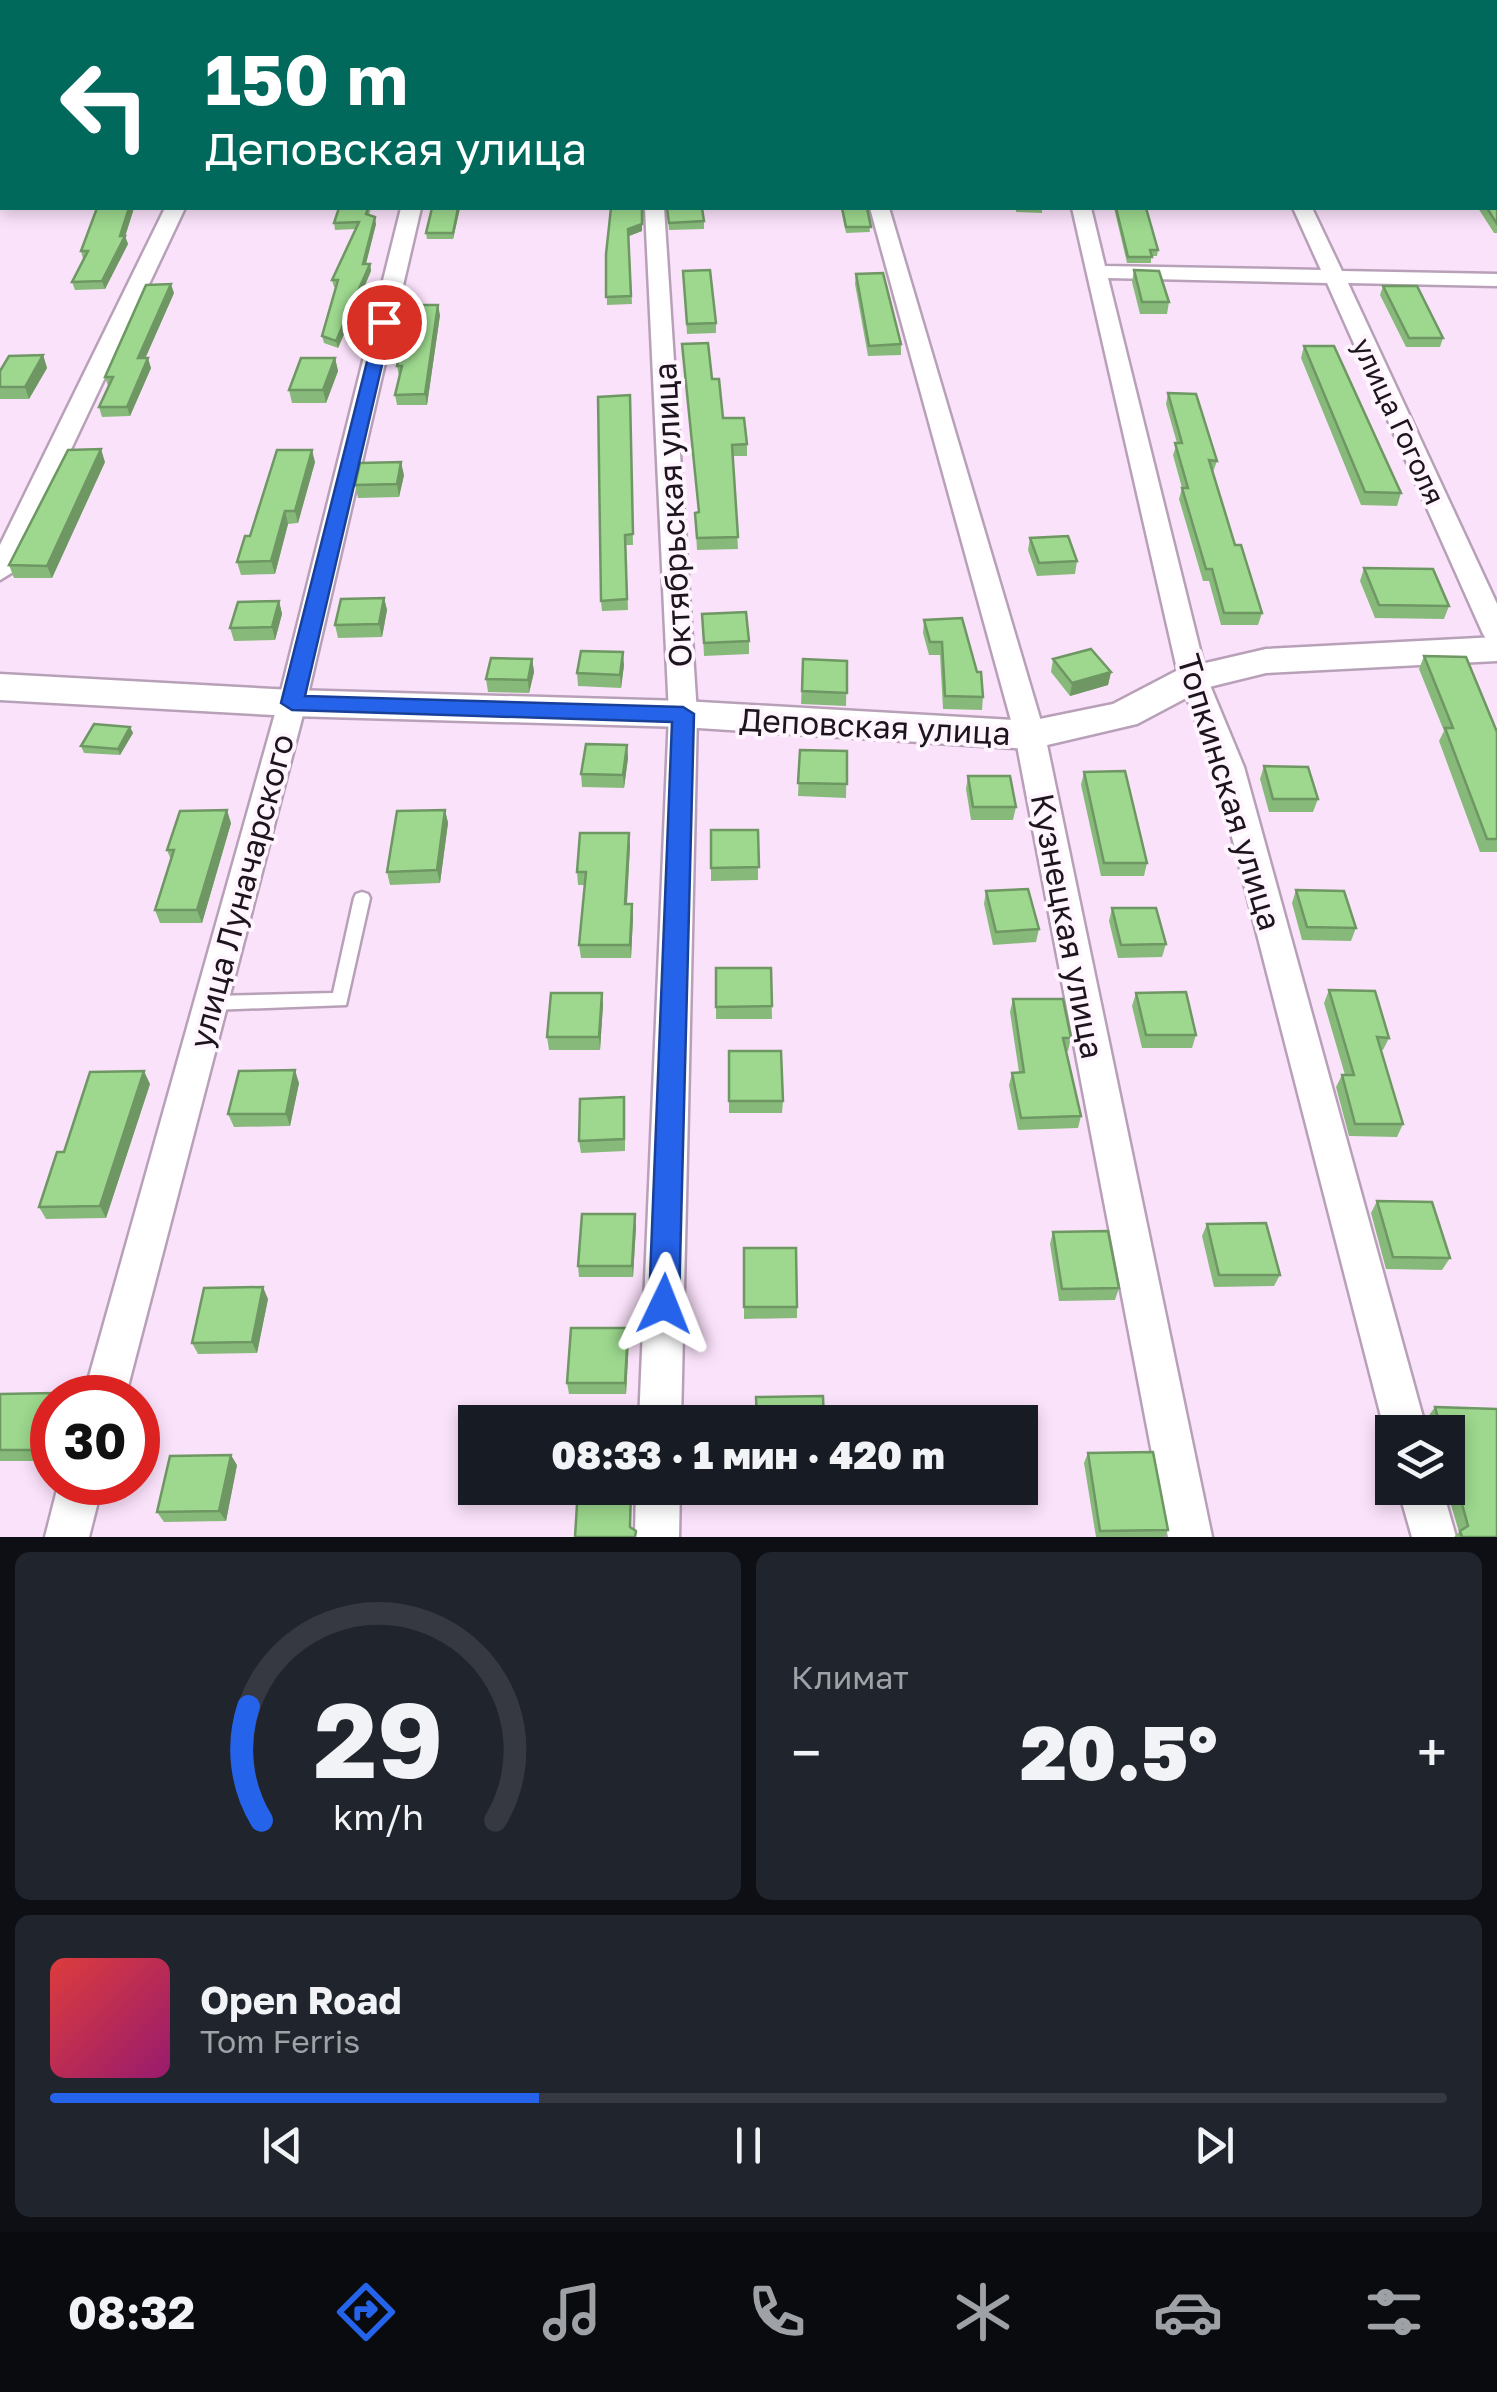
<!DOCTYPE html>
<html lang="ru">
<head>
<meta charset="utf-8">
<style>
  :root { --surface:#171b24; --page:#20242c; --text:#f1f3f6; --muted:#9ea1a6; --line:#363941; --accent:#2563eb }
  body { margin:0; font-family:"Golos Text",sans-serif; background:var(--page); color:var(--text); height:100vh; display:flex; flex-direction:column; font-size:38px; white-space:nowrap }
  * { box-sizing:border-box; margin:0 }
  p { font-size:32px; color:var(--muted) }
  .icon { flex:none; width:55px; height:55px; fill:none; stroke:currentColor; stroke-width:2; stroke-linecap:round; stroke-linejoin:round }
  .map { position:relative; height:1537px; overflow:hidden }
  .drawer { display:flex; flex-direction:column; gap:15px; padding:15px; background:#0d0f14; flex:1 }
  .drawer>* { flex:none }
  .hud { position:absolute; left:0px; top:0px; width:1498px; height:210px; box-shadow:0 5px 15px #0003; background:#00695c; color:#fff; overflow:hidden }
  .fabs { position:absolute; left:1375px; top:1415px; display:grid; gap:20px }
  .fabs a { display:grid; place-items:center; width:90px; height:90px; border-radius:0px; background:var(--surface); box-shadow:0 5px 15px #0003; font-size:50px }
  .speed { position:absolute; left:30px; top:1375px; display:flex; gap:20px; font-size:50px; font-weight:700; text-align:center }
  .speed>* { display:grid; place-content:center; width:130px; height:130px; border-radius:50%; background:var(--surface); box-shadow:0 5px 15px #0003; line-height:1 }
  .speed .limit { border:15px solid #d22; background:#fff; color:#111 }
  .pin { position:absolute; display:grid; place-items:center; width:85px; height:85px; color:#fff; margin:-42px; border:5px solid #fff; border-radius:50%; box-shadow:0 2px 10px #0007 }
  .me { position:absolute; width:110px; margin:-55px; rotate:2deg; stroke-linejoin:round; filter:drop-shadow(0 0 8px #0008) }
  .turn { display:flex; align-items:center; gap:35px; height:210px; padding:0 40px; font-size:45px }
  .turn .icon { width:130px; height:130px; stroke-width:2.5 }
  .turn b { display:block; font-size:70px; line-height:85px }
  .big { font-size:75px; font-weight:800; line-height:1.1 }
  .drawer .card { flex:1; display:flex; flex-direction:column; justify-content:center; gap:15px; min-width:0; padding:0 35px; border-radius:15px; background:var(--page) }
  .drawer .dial { align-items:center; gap:0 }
  .dial svg { height:260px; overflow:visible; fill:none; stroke:var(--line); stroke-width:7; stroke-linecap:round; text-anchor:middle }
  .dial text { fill:var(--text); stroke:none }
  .song { display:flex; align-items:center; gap:30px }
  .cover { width:120px; height:120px; border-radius:15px; background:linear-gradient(135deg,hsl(0 70% 55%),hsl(320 70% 35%)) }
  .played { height:10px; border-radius:5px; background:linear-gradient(90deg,var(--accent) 35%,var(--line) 35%) }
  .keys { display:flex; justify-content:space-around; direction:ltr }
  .heat { display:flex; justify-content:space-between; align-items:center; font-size:55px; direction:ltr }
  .drawer .tiles { flex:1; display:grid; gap:15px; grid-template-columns:1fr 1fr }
  .card:last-child { grid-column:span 2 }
  .trip { position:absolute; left:458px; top:1405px; width:580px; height:100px; border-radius:0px; background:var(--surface); box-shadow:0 5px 15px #0003; font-weight:800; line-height:100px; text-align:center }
  .tabs { display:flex; height:160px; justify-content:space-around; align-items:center; background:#090b0e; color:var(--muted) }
  .tabs .icon { width:70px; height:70px }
  .tabs .current { color:var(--accent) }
  .tabs b { font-size:45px; color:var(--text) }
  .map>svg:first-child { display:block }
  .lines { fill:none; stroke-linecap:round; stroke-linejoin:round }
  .lane-casing { stroke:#b8a1b8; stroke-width:5 }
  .street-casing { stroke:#b8a1b8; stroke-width:5 }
  .secondary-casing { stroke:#b8a1b8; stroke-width:5 }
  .lane { fill:#fff; fill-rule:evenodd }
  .street { fill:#fff; fill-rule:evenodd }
  .secondary { fill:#fff; fill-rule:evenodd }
  .wall { fill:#87ba7a }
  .shaded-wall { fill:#6e9763 }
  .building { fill:#9dd88e; stroke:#6e9763; stroke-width:2.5 }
  .route { fill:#2563eb; stroke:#184099; stroke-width:2.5 }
  .labels { text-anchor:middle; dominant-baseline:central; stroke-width:8; stroke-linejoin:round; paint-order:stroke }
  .far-street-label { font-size:28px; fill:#1d151e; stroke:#fff5ff }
  .street-label { font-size:32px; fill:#1d151e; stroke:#fff5ff }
</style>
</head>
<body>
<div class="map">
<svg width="1497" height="1537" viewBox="0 0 1497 1537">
  <rect width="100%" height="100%" fill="#fbe2fb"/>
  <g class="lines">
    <g class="lane-casing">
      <path id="lane" d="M362,892L368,894L370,898L346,1005L211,1010L205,1008L202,1003L205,998L211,996L333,993L354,898L356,894Z"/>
    </g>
    <g class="street-casing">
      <g id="street">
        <path d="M453,0H469V2H454Z"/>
        <path d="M815,0H831L832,2H817Z"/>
        <path d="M1020,0H1036V2H1021Z"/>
        <path d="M1208,0H1224L1225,2H1210Z"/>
        <path d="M1400,0H1416L1418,2H1402Z"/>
        <rect x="1495" y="126" width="2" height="13"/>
        <path d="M165,208H185L13,572L0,580V545Z"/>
        <path d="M401,208H421L306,703L125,1398H83L278,703Z"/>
        <path d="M645,208H664L697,714L681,1422H639L669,714Z"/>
        <path d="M870,208H889L1045,735L1212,1537H1168L1015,735Z"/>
        <path d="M1072,208H1091L1105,266L1321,270L1293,208H1312L1342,271L1497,274V286L1348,283L1497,604V643L1487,640L1483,634L1327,283L1108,278L1207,678L1244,767L1427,1432H1392V1448L1385,1432L1214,767L1179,678Z"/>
        <path d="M59,1482H103L89,1537H45Z"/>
        <path d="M636,1488H680L679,1537H635Z"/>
        <path d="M1398,1488H1442L1456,1537H1412Z"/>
      </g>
    </g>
    <g class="secondary-casing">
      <g id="secondary">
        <path d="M2,76V93L0,94V77Z"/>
        <path d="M1497,637V661L1266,673L1205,688L1137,724L1030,749L683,727L292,716L0,700V674L292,690L683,701L1030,721L1113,704L1180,669L1266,649Z"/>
      </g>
    </g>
    <use href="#lane" class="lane"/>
    <use href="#street" class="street"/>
    <use href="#secondary" class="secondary"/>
  </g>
  <g class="wall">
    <path d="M213,0H301L214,2Z"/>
    <path d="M1497,183V233H1494L1478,208H1495Z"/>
    <path d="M134,208L125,236L128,244L105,289L75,290L72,282L83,259L81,251Z"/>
    <path d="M339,208H371L369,215L376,224L366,264H370L371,271L338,348L324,343L322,336L336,287H334L332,280L356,229L335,230L334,223Z"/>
    <path d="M432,208H460L453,239H427L426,233Z"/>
    <path d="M611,208L642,231L629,236L632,304L607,305L606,254Z"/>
    <path d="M667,208L704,221V229L669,230Z"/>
    <path d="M841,208H867L870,232L846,233Z"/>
    <path d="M1016,208H1042V213L1016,212Z"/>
    <path d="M1114,208H1146L1158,250L1157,256H1151V263H1127Z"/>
    <path d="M1134,270L1169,302L1167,314H1140L1132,282Z"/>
    <path d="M683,271L716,323V333L687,334Z"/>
    <path d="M856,274L901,344V355L868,356L855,284Z"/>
    <path d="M1383,286L1443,338L1440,347H1406L1380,295Z"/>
    <path d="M174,293L145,358L151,368L130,416L102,417L99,407L108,386L105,377Z"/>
    <path d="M440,315L427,405H397L395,395L399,376L397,366Z"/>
    <path d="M682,344L712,379L723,418L747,444V456H733L738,549L697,550L695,513L699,512Z"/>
    <path d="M1304,346L1401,493L1397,506L1361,505L1301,358Z"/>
    <path d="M43,355L47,368L29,399H0V371Z"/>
    <path d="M335,358L338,371L326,403H292L289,390Z"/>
    <path d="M1168,393L1217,461L1213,472L1235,545L1262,613L1258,625H1221L1209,581H1203L1179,499L1182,488L1173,455L1177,443L1166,404Z"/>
    <path d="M630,395L633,545H626L628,610L602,611L601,601Z"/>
    <path d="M105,462L52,578H14L9,565Z"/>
    <path d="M315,462L298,523L288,524L275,574L241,575L237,562L250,536Z"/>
    <path d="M404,475L399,497L358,498L355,485Z"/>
    <path d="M1030,538L1077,561L1075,574L1037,576L1028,550Z"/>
    <path d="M1364,568L1449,606L1444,619L1375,618L1360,581Z"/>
    <path d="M384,598L387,610L382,637L338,638L335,625Z"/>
    <path d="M279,601L282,614L275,640L234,641L230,628Z"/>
    <path d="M702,614L749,641V654L704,656Z"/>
    <path d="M924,620L983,697L982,710L943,709L940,655H929L923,633Z"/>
    <path d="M1424,656L1497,732V852H1480L1439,741L1444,731L1419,669Z"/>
    <path d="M532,659L534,672L529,693L488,692L486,679Z"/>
    <path d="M803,659L847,661L846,706L801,704Z"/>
    <path d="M1053,659L1111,672L1108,685L1070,696L1051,672Z"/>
    <path d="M624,665L621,688L578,686L577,673Z"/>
    <path d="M130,727L133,733L120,755L84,753L81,746Z"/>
    <path d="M627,745L628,758L624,788L582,787L581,774Z"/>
    <path d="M800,750L847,751L846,798L798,796Z"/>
    <path d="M1264,766L1318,799L1313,812H1269L1260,779Z"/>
    <path d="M1084,772L1147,863L1144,876H1101L1081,785Z"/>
    <path d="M968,776L1016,807L1013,820H971L966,789Z"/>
    <path d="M445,810L448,823L440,883L390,885L387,872Z"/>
    <path d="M231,823L202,923H160L155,910L171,860L167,850Z"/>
    <path d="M711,830H758V880L711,881Z"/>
    <path d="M629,833L630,846L627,904H632L633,917L631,958H581L579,945L585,885H578L577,872Z"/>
    <path d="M1296,890L1356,928L1351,941L1302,940L1292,903Z"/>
    <path d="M986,891L1039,929L1036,942L993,945L984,904Z"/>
    <path d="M1112,908L1166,944L1162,957L1118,958L1109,921Z"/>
    <path d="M716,968H771L772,1019H716Z"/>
    <path d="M1329,990L1389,1038L1383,1050H1381L1403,1124L1397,1137L1349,1136L1336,1087L1342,1075H1345L1324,1003Z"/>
    <path d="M602,993L603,1005L600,1050H549L547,1037Z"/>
    <path d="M1136,993L1196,1035L1192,1048H1142L1132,1006Z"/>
    <path d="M1013,999L1071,1038L1068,1051H1066L1081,1116L1078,1128L1018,1130L1009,1085L1012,1073L1019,1072L1010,1012Z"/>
    <path d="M729,1051L783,1101L782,1113H729Z"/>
    <path d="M299,1083L290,1126L234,1127L228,1114Z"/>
    <path d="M150,1084L106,1218L46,1219L39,1207L64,1152Z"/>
    <path d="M625,1109V1151L581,1153L579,1141Z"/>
    <path d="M1377,1201L1450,1258L1442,1270L1386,1269L1371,1213Z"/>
    <path d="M1207,1224L1280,1275L1274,1286L1214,1287L1202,1236Z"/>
    <path d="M636,1226L633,1277H579L578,1266Z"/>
    <path d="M1053,1232L1119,1288L1115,1300L1059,1301L1050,1244Z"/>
    <path d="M744,1248L797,1307V1318L744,1319Z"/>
    <path d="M268,1299L257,1353L198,1354L192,1343Z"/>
    <path d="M628,1328L629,1340L626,1394H569L567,1383Z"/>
    <path d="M0,1394L45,1461H0Z"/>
    <path d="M1435,1407L1497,1409V1537H1454L1459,1532L1446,1488H1448V1432H1431L1427,1418Z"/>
    <path d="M1088,1453L1168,1530L1165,1537H1096L1084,1463Z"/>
    <path d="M237,1465L226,1521L164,1522L157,1512Z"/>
  </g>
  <g class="shaded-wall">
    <path d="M129,208H134L124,240L125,236L128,244L105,289L102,281Z"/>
    <path d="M458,208H460L453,239V233Z"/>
    <path d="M642,208V231L629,236L628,229Z"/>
    <path d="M375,217L376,224L364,271L363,264Z"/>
    <path d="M370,264L371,271L338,348L336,341Z"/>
    <path d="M171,284L174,293L141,368L138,358Z"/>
    <path d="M438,305L440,315L427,405L425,394Z"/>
    <path d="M43,355L47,368L29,399L25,387Z"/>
    <path d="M148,358L151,368L130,416L127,407Z"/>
    <path d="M335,358L338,371L326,403L323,390Z"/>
    <path d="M101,449L105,462L52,578L47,566Z"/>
    <path d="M312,450L315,462L298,523L295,511Z"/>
    <path d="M401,462L404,475L399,497L397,484Z"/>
    <path d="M285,511L288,524L275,574L271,561Z"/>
    <path d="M384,598L387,610L382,637L379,624Z"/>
    <path d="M279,601L282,614L275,640L272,627Z"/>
    <path d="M623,652L624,665L621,688L620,675Z"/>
    <path d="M532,659L534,672L529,693L528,680Z"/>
    <path d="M1111,672L1108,685L1070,696L1072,683Z"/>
    <path d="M130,727L133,733L120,755L118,749Z"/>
    <path d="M627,745L628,758L624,788L623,775Z"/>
    <path d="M227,810L231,823L202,923L197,910Z"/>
    <path d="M445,810L448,823L440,883L437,870Z"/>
    <path d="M629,833L630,846L626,917L625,904Z"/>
    <path d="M632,904L633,917L631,958L630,945Z"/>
    <path d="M602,993L603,1005L600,1050L599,1037Z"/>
    <path d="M295,1070L299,1083L290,1126L286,1114Z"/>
    <path d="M144,1071L150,1084L106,1218L100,1206Z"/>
    <path d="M635,1214L636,1226L633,1277L632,1266Z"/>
    <path d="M263,1287L268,1299L257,1353L252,1342Z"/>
    <path d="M628,1328L629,1340L626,1394L625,1383Z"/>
    <path d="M53,1393L56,1398H52V1434L45,1461L37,1450Z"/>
    <path d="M231,1455L237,1465L226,1521L219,1511Z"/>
  </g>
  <g class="building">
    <path d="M12,0H97L95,2H10Z"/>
    <path d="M274,0H299L298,2H273Z"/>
    <path d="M402,0H428L427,2H401Z"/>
    <path d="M609,0H688L689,2H609Z"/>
    <path d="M847,0H873L874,2H848Z"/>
    <path d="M2,12V77L1,67L0,68V15Z"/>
    <path d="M1495,183H1497V224L1487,208H1495Z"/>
    <path d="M97,208H129L120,236H125L102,281L72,282L88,251H81Z"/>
    <path d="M339,208H368L366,214L375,217L363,264H370L336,341L322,336L338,280H332L359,222L334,223Z"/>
    <path d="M432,208H458L453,233H426Z"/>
    <path d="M611,208H642V224L628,229L631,296L606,297V254Z"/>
    <path d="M667,208H702L704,221L669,223Z"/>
    <path d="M842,208H867L871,227H846Z"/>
    <path d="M1116,208H1146L1158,250H1150L1152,257H1128Z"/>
    <path d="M710,270L716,323L687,324L683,271Z"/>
    <path d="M1134,270L1159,271L1169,302H1142Z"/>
    <path d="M883,273L901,344L869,346L856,274Z"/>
    <path d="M171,284L138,358H148L127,407H99L113,377H105L146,285Z"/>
    <path d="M1383,286H1417L1443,338H1409Z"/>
    <path d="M410,305H438L425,394L395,395L402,366H397Z"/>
    <path d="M708,343L712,379H719L723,418H744L747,444L732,445L738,537L697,538L695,513L699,512L682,344Z"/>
    <path d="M1304,346H1334L1401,493L1365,492Z"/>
    <path d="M43,355L25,387H0V371L9,356Z"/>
    <path d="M301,358H335L323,390H289Z"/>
    <path d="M1168,393L1196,394L1217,461L1209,460L1235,545H1241L1262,613H1224L1212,569H1206L1182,488H1188L1175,443H1182Z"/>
    <path d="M630,395L633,534L625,535L627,599L601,601L598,397Z"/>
    <path d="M101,449L47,566L9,565L68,450Z"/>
    <path d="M277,450H312L295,511H285L271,561L237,562L245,536H250Z"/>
    <path d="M401,462L397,484L355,485L360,463Z"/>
    <path d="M1068,536L1077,561L1039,563L1030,538Z"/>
    <path d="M1364,568L1433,569L1449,606L1379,605Z"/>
    <path d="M384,598L379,624L335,625L341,599Z"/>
    <path d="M279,601L272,627L230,628L238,602Z"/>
    <path d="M746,612L749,641L704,643L702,614Z"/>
    <path d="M962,618L977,672H981L983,697L945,696L942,642H930L924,620Z"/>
    <path d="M1091,649L1111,672L1072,683L1053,659Z"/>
    <path d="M581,651L623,652L620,675L577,673Z"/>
    <path d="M1424,656L1466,657L1497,732V839H1487L1445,728H1453Z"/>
    <path d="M491,658L532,659L528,680L486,679Z"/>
    <path d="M803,659L847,661V693L802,691Z"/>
    <path d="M94,724L130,727L118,749L81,746Z"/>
    <path d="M586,744L627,745L623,775L581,774Z"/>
    <path d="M800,750L847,751V784L798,783Z"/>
    <path d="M1264,766L1308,767L1318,799H1273Z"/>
    <path d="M1125,771L1147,863H1104L1084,772Z"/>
    <path d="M968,776H1010L1016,807H973Z"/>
    <path d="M227,810L197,910H155L174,850H167L180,811Z"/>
    <path d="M445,810L437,870L387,872L397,811Z"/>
    <path d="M711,830H758L759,867L711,868Z"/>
    <path d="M580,833H629L625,904H632L630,945H579L586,872H577Z"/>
    <path d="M1028,889L1039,929L996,932L986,891Z"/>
    <path d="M1296,890L1344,891L1356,928L1307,927Z"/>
    <path d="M1112,908H1156L1166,944L1121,945Z"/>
    <path d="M716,968H771L772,1006L716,1007Z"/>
    <path d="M1329,990L1375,991L1389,1038L1377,1037L1403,1124H1355L1342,1075H1354Z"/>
    <path d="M1186,992L1196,1035H1146L1136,993Z"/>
    <path d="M551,993H602L599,1037H547Z"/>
    <path d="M1013,999H1063L1071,1038H1063L1081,1116L1021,1118L1012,1073L1024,1072Z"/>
    <path d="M729,1051H781L783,1101H729Z"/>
    <path d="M295,1070L286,1114H228L239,1071Z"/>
    <path d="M144,1071L100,1206L39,1207L57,1152H64L90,1072Z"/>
    <path d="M624,1097V1139L579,1141L580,1099Z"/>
    <path d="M1377,1201L1432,1202L1450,1258L1393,1257Z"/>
    <path d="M582,1214H635L632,1266H578Z"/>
    <path d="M1266,1223L1280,1275H1219L1207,1224Z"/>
    <path d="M1108,1231L1119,1288L1062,1289L1053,1232Z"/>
    <path d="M744,1248H796L797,1307H744Z"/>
    <path d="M263,1287L252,1342L192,1343L204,1288Z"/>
    <path d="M571,1328H628L625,1383H567Z"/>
    <path d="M53,1393L37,1450H0V1394Z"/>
    <path d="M823,1396L824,1422H757L756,1397Z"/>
    <path d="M1435,1407L1497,1409V1537H1462L1460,1531L1468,1526L1448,1452V1432H1442Z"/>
    <path d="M1153,1452L1168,1530L1100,1531L1088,1453Z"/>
    <path d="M231,1455L219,1511L157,1512L170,1456Z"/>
    <path d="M578,1488H631L630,1527L636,1531L635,1537H575Z"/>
  </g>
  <path class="route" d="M378,318L392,322L305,696L683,707L694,714L679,1304L675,1315L664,1319L653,1315L649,1304L672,722L292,710L281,703Z"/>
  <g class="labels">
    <g class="far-street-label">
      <text transform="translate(1399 421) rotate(65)">улица Гоголя</text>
    </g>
    <g class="street-label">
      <text transform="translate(672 515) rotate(-93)">Октябрьская улица</text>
      <text transform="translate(875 726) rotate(3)">Деповская улица</text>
      <text transform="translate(1230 792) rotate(73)">Топкинская улица</text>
      <text transform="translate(241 891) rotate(-75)">улица Луначарского</text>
      <text transform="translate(1068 926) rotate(79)">Кузнецкая улица</text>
    </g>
  </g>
</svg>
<div class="fabs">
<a><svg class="icon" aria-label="layers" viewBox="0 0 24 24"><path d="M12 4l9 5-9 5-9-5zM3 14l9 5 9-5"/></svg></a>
</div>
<div class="speed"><div class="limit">30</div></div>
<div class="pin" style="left:384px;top:322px;background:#d93025"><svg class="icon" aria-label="arrive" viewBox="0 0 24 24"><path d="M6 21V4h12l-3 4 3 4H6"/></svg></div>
<svg class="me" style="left:664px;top:1304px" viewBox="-20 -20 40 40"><path d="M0-17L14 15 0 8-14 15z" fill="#2563eb" stroke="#fff" stroke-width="4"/></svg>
<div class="trip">08:33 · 1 мин · 420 m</div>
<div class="hud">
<div class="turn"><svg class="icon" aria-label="left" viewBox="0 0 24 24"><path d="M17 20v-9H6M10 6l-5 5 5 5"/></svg><div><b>150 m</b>Деповская улица</div></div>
</div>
</div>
<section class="drawer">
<div class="tiles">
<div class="card dial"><svg viewBox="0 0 100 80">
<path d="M14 69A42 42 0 1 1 86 69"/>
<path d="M14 69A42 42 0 0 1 10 34" stroke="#2563eb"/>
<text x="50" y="56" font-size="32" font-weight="700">29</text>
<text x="50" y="72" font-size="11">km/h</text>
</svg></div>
<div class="card"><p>Климат</p>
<div class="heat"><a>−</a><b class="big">20.5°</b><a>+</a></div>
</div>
<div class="card">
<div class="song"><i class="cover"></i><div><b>Open Road</b><p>Tom Ferris</p></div></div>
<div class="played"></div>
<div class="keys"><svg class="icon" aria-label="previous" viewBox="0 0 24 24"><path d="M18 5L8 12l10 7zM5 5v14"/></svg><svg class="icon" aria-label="pause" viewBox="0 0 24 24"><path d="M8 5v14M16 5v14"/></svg><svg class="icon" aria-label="next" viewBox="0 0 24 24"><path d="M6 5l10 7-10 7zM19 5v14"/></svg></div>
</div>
</div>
</section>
<nav class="tabs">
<b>08:32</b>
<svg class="icon current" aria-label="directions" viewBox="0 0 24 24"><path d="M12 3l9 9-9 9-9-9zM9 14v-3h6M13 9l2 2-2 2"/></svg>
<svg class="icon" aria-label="music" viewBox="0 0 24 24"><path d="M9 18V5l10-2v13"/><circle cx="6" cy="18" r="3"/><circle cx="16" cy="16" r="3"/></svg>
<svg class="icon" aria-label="phone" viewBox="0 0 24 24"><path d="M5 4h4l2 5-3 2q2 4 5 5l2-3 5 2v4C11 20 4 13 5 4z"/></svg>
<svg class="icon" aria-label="climate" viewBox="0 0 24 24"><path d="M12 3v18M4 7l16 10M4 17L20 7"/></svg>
<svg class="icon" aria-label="car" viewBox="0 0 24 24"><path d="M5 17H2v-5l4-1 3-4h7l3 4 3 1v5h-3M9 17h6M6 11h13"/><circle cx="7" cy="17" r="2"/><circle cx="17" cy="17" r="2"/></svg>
<svg class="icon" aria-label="filters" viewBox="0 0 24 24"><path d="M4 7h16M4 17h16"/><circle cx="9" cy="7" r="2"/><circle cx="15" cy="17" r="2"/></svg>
</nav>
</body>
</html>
